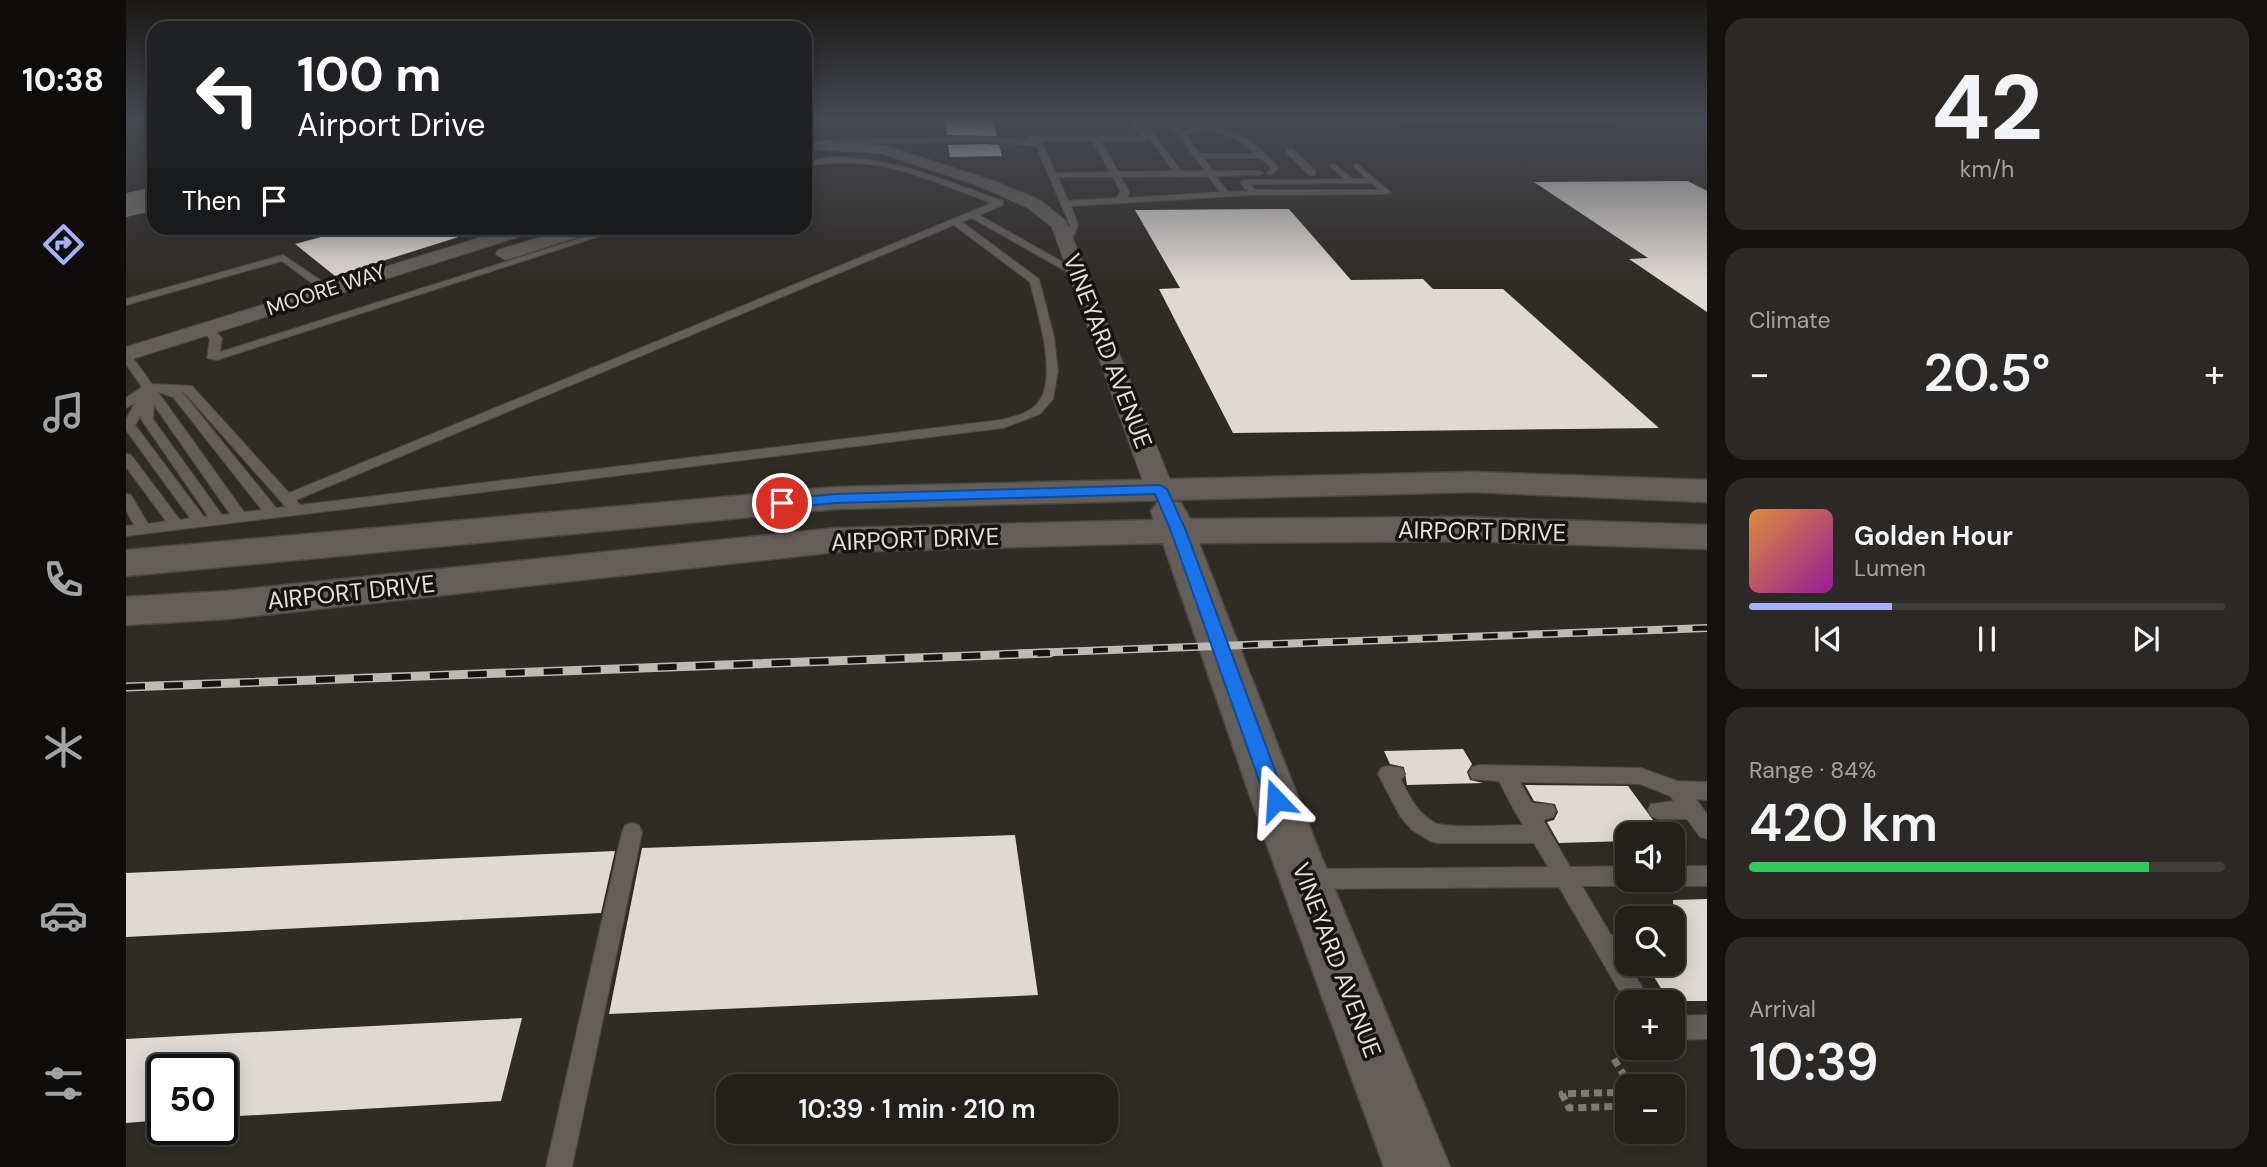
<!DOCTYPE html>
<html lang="en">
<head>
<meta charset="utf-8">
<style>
  :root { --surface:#23201c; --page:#2b2825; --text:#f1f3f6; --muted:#a3a3a3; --line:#403e3b; --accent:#a8b0fc }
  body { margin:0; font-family:"DM Sans",sans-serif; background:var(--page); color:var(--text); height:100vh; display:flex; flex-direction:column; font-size:26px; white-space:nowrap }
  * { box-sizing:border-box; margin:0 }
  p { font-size:23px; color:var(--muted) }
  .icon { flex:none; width:38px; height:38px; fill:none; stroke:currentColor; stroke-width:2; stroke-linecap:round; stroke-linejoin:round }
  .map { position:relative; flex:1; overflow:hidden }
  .sheet { display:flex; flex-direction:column; gap:18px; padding:18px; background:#13120f; width:560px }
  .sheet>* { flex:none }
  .banner { position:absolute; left:21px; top:21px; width:665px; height:214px; border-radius:21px; box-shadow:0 4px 18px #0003,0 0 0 2px var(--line); background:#202124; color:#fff; overflow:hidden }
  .fabs { position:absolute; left:1489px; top:822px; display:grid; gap:14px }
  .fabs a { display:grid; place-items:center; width:70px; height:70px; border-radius:14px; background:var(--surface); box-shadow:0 4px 18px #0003,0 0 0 2px var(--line); font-size:35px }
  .speed { position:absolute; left:21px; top:1054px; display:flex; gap:14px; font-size:35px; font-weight:700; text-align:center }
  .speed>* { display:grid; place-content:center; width:91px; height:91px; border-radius:50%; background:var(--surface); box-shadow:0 4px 18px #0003,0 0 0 2px var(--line); line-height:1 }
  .speed .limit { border:4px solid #111; border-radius:10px; background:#fff; color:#111 }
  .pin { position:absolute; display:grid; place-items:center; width:60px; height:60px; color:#fff; margin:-30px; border:4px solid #fff; border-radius:50%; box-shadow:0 2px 7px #0007 }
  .me { position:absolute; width:77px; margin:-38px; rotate:340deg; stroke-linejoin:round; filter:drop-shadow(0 0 5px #0008) }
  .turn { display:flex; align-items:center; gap:24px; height:147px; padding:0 35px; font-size:32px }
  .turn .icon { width:91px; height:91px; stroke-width:2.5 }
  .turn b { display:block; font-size:49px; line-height:60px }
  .then { display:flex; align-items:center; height:66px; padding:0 35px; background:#0003; gap:14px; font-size:26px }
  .big { font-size:52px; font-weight:600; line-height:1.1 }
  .sheet .card { flex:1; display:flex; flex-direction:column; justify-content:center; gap:10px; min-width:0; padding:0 24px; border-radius:21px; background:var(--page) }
  .sheet .dial { align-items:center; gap:0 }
  .dial b { font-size:91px; line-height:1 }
  .song { display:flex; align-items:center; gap:21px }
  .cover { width:84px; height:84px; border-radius:10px; background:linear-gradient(135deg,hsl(30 70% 55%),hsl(300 70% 35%)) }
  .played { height:7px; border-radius:4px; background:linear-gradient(90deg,var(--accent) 30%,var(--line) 30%) }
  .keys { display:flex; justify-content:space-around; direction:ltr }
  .heat { display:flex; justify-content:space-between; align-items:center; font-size:38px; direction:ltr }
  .charge { height:10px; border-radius:5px; background:linear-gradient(90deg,#34c759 84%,var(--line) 0) }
  .trip { position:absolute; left:590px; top:1074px; width:402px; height:70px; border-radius:21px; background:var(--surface); box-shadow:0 4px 18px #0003,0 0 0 2px var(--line); font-weight:600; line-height:70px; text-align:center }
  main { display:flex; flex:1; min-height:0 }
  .menu { display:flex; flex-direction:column; width:126px; justify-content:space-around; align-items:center; background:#0e0d0b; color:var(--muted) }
  .menu .icon { width:49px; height:49px }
  .menu .on { color:var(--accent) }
  .menu b { font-size:32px; color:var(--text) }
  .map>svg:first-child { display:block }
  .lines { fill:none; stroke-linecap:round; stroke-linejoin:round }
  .taxiway { fill:#76736e; fill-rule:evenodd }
  .building { fill:#dfd9d4 }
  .lane-casing { stroke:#4c4844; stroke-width:2 }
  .street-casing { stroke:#4c4844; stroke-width:2 }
  .secondary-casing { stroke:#4c4844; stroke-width:3 }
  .path { stroke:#7e7a76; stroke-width:7; stroke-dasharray:8 5; stroke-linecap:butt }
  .lane { fill:#635e59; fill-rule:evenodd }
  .street { fill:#635e59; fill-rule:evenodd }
  .secondary { fill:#635e59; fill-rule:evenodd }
  .rail-far1-casing { stroke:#bebbb7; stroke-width:8 }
  .rail-casing { stroke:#bebbb7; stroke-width:9 }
  .rail-far1 { stroke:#151412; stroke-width:5; stroke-dasharray:15; stroke-linecap:butt }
  .rail { stroke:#151412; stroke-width:6; stroke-dasharray:19; stroke-linecap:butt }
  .route { fill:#1a73e8; stroke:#114b97; stroke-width:2 }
  .labels { text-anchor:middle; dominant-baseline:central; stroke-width:7; stroke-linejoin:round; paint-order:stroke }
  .far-street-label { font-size:21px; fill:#e2dfdc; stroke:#151412 }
  .street-label { font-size:24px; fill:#e2dfdc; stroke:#151412 }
</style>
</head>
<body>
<main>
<nav class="menu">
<b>10:38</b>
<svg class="icon on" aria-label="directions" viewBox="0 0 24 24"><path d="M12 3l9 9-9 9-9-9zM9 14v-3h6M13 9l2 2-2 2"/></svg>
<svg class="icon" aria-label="music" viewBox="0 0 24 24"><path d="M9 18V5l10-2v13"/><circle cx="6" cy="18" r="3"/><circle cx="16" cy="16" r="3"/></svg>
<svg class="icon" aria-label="phone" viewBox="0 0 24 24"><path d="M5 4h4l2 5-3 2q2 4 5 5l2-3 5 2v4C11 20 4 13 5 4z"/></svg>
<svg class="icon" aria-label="climate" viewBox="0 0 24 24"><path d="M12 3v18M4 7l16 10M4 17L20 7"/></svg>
<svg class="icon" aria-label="car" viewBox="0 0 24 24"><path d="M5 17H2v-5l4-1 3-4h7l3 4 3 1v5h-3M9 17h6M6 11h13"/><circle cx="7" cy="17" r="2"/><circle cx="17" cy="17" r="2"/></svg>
<svg class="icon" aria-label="filters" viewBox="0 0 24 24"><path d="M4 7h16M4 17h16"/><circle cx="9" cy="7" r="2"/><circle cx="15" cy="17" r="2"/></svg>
</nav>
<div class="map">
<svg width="1581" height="1167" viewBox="0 0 1581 1167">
  <rect width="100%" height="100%" fill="#2f2b26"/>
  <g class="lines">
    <path class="taxiway" d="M28,187V211L0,217V193Z"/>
  </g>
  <g class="building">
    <path d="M819,119H866L871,136L821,135Z"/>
    <path d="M859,144L873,145L876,156L824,157L822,145Z"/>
    <path d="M1562,181L1581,191V312L1503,259L1522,258L1408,182Z"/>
    <path d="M1163,209L1225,280L1297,279L1307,289H1377L1533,428L1107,433L1033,289L1054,288L1009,210Z"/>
    <path d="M229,228H341L342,234L209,276L169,244Z"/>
    <path d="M1337,749L1346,764L1341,772L1344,780L1357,783L1281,785L1278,767L1264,764L1258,751Z"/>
    <path d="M1399,785L1502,786L1538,835H1502V841L1433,843L1421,822L1428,820L1432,812L1429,804L1408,801Z"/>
    <path d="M889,835L912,995L483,1014L516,848Z"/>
    <path d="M489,851L475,913L0,937V873Z"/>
    <path d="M1581,899V1001H1543L1520,964H1547V900Z"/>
    <path d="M396,1018L375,1101L96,1117V1069H37V1120L0,1123V1039Z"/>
  </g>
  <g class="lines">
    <g class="lane-casing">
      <g id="lane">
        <path d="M1009,119L1018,121L1055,171H1079L1040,119H1047L1056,132C1095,116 1128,139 1153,168L1145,175L1141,173L1145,168L1135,158H1078L1087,171H1133L1137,173L1133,175L1090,176L1102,192L1121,191L1114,182L1118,180L1218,179L1204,166L1208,164L1227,179H1241L1227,166L1231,164L1264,192L1260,194L1127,195L945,206L952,225L945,242L940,245L935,242L944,225L910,146L859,141L695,145L691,143L695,141L859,137L901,141L899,139L903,137L1014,136L1006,125ZM1014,124L1047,171L992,172L975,141L1022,140ZM1078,130L1108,137L1130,154H1074L1060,135ZM905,141H967L984,172L930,173L915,142ZM1082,176L1094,192L1001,198L1003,192L995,177ZM932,177H987L995,192L990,198L942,201ZM1246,183L1253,190H1129L1124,184Z"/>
        <path d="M1270,119H1490L1487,121H1273Z"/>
        <path d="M1161,149H1167L1189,171V175H1183L1161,153Z"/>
        <path d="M703,157C765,156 820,181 877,201V205L853,215L956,273V277H950L846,218L836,222L913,279L928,337L932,371L927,399L914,414L877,428L0,536V526L8,525L0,510V494L5,495L22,524L40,521L0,467V454L5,455L54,520L64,518L0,430V419L9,403L0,408V398L16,387L0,364V353L4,354L26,384L66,386L163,493L866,203C802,180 749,152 679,167V163ZM828,225L904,282C911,311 934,381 910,405C901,414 887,417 875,420L174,505L170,500ZM32,392L47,397L136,510L118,512ZM56,392L59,393L160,507L150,508ZM28,405L104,514L96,515L27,419ZM15,415V419L82,516L78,517L9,425Z"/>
        <path d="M487,228H499L91,360L81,358L84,339L75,328L76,326H84L96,338L94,352Z"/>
        <path d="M157,255L206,288V292H198L156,261L0,305V299Z"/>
        <path d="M1353,765L1515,768L1551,781L1581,782V800L1570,799L1581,814V839L1574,837L1561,819H1532L1525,816L1522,810L1525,804L1548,801L1544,796L1514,784L1394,782L1406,803L1427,805L1430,811L1427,817L1417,820L1444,867L1502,866V880H1511L1502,886H1456L1485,935H1502V957H1499L1525,1003H1502V1006L1433,887L1185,889L1177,886L1174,879L1177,872L1185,869L1422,867L1408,843H1311L1304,841L1286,830L1274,816L1252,774L1255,768L1262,766L1276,768L1279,774L1275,780C1283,796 1292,814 1309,823C1321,829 1381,825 1397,825C1389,812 1381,797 1373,781L1346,779L1343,773L1346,767Z"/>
        <path d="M506,823L513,825L516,832L446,1167H420L496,832L499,825Z"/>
        <path d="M1547,866H1581V886H1547L1539,883L1538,880H1547Z"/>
        <path d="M1581,1015V1039L1547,1040V1016Z"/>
      </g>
    </g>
    <g class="street-casing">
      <g id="street">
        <path d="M679,141L761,146L868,181L914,200L940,221L1048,490L1044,496L1034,499L1024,496L1020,490L926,227L902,208L856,187L754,153L679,149Z"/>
        <path d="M385,228H411L408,232L0,361V347Z"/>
        <path d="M444,228H470L467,232L386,258L379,260L370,254L372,250Z"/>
      </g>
    </g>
    <g class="secondary-casing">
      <path id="secondary" d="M1346,472L1581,480V502L1346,492L1044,500L1055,503L1064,519L1339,517L1581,525V549L1339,541L1073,543L1193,851L1324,1167H1258L1143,851L1037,543L710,552L101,619L0,625V597L101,591L710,528L1028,520L1025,511L1031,503L1042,500L710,509L0,576V550L710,487Z"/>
    </g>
    <g class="path">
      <path d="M1488,1059L1505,1087"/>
      <path d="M1502,1092L1436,1094L1443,1108L1502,1106"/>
    </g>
    <use href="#lane" class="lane"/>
    <use href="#street" class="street"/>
    <use href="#secondary" class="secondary"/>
    <g class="rail-far1-casing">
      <path id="rail-far1" d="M877,654L1581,628"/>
    </g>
    <g class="rail-casing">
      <path id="rail" d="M0,687L924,653"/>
    </g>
    <use href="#rail-far1" class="rail-far1"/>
    <use href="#rail" class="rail"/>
  </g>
  <linearGradient id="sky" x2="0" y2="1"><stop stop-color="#1a1815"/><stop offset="0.42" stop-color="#474a52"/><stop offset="1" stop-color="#474a52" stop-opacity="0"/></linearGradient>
  <rect width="1581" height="282" fill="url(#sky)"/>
  <path class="route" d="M1034,485L1041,489L1060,531L1160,800L1157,807L1150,809L1143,807L1140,800L1045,531L1029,494L710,503L656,508L648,503L656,499L710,494Z"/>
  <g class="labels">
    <g class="far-street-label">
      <text transform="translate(200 290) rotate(-18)">MOORE WAY</text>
    </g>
    <g class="street-label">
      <text transform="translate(982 351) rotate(69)">VINEYARD AVENUE</text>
      <text transform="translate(1356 531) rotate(1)">AIRPORT DRIVE</text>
      <text transform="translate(789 539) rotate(-2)">AIRPORT DRIVE</text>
      <text transform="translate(225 592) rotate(-6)">AIRPORT DRIVE</text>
      <text transform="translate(1211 960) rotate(69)">VINEYARD AVENUE</text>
    </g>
  </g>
</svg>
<div class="fabs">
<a><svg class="icon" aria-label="sound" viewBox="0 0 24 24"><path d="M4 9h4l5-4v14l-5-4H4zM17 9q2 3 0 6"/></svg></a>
<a><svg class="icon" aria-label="search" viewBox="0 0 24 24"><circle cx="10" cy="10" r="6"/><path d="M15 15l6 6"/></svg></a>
<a>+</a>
<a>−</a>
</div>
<div class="speed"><div class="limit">50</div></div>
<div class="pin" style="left:656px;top:503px;background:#d93025"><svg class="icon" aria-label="arrive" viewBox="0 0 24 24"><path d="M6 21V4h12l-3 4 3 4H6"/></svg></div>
<svg class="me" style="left:1150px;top:800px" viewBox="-20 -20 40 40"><path d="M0-17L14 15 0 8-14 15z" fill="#1a73e8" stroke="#fff" stroke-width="4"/></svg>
<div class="trip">10:39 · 1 min · 210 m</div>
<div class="banner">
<div class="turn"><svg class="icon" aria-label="left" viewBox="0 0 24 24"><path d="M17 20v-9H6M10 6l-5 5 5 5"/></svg><div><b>100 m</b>Airport Drive</div></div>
<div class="then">Then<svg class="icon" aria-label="arrive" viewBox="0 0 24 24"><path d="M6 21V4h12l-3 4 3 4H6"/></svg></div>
</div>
</div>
<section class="sheet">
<div class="card dial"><b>42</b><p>km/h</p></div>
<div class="card"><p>Climate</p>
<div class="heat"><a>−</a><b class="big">20.5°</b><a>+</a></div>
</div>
<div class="card">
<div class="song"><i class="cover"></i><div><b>Golden Hour</b><p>Lumen</p></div></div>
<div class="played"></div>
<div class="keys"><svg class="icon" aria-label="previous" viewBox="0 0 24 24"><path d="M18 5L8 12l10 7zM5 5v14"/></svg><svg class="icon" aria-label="pause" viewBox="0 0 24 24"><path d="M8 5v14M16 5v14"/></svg><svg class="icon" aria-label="next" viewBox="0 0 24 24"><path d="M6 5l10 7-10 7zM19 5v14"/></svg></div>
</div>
<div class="card"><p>Range · 84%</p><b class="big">420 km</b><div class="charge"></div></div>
<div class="card"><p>Arrival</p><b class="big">10:39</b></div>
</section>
</main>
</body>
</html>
